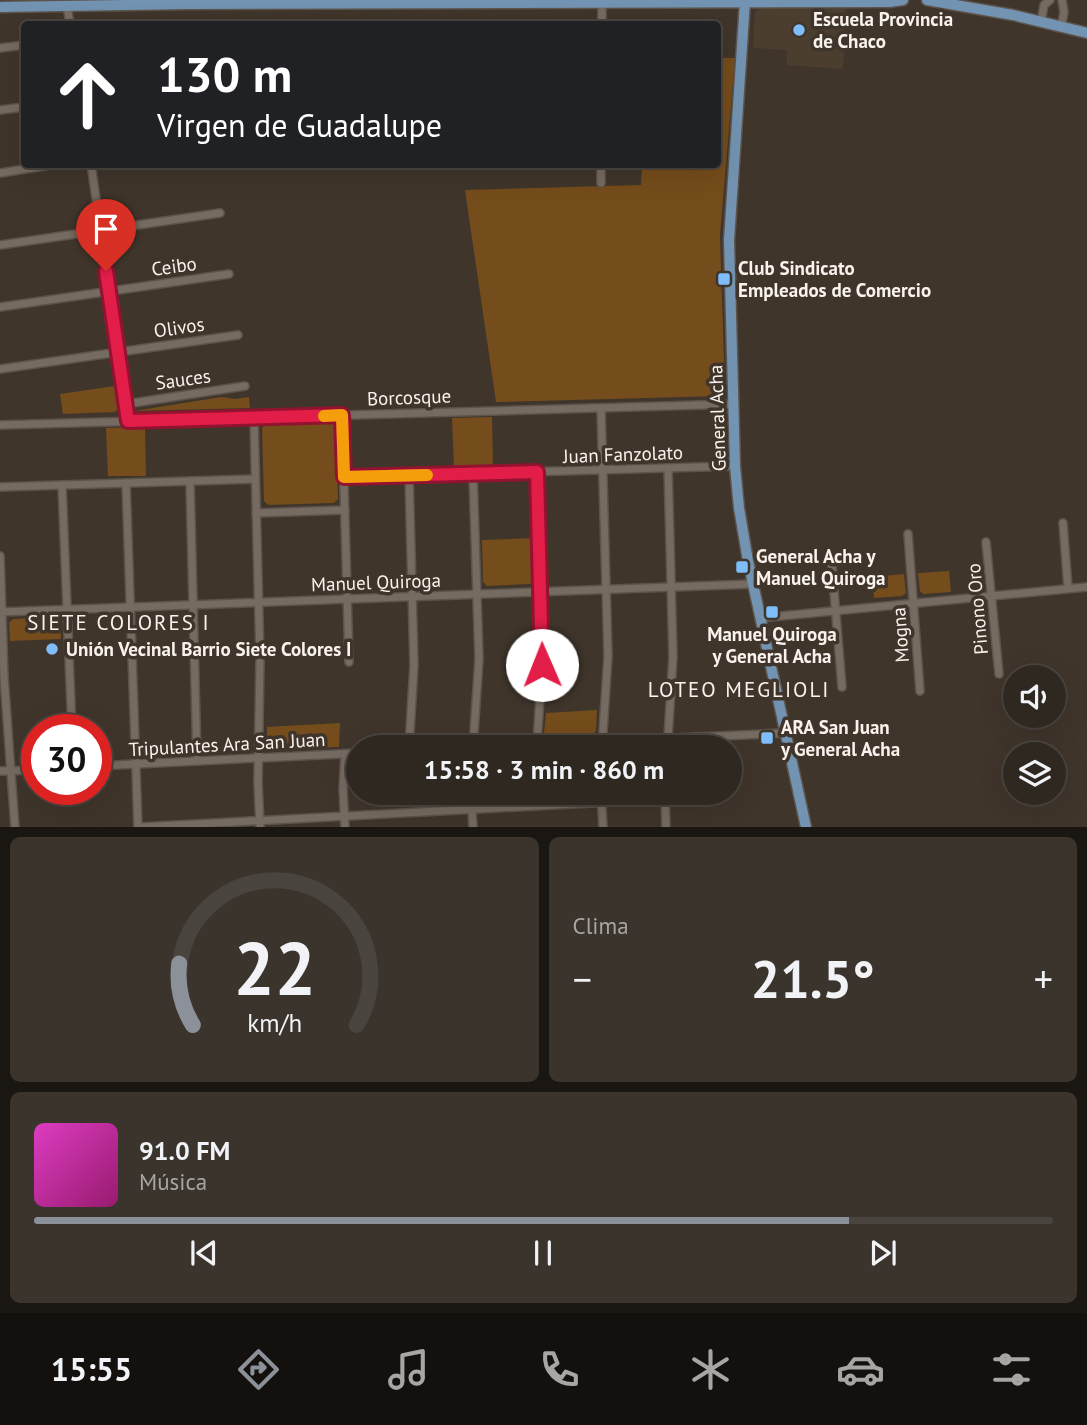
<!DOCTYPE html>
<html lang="es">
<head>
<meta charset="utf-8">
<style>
  :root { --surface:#2f2820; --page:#3b342d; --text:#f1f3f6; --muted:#a7a6a5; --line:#4a443e; --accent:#8c9099 }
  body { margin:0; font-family:"PT Sans",sans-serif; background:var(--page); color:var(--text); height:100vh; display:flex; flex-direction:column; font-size:26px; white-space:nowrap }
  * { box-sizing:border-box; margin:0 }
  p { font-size:23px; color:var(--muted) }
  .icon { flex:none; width:38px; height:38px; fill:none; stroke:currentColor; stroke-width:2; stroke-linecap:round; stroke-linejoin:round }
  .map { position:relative; height:827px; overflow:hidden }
  .panel { display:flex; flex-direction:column; gap:10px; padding:10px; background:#1a1612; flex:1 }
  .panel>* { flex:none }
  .guide { position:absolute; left:21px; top:21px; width:700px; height:147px; border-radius:7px; box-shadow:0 7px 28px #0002,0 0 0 2px var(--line); background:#202124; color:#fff; overflow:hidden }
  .buttons { position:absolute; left:1003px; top:665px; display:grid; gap:14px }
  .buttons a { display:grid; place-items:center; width:63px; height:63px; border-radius:50%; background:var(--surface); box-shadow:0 7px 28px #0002,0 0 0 2px var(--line); font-size:35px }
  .speed { position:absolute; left:21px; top:714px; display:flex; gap:14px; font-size:35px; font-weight:700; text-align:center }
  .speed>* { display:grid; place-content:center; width:91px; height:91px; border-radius:50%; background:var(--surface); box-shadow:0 7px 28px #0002,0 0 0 2px var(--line); line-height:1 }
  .speed .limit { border:10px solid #d22; background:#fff; color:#111 }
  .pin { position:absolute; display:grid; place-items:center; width:60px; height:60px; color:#fff; margin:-72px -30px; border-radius:50% 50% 50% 0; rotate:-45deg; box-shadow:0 0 7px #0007 }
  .pin .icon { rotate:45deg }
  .me { position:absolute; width:77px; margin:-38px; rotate:359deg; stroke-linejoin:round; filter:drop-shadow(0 0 5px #0008) }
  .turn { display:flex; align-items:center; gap:24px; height:147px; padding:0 21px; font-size:32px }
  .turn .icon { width:91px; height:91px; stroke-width:2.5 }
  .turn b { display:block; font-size:49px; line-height:60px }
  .big { font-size:52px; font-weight:800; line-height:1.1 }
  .panel .tile { flex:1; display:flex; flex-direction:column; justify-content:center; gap:10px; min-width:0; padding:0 24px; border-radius:10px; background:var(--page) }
  .panel .dial { align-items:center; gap:0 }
  .dial svg { height:182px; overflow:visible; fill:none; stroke:var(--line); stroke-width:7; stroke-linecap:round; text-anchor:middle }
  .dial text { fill:var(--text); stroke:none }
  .song { display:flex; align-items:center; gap:21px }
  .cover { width:84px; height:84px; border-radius:10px; background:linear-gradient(135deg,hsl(310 70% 55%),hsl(320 70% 35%)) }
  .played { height:7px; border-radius:4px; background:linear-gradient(90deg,var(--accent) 80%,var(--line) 80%) }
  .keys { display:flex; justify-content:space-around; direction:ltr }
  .heat { display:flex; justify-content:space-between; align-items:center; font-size:38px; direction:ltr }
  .panel .tiles { flex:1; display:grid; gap:10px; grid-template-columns:1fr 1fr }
  .tile:last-child { grid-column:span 2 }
  .trip { position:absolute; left:346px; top:735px; width:396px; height:70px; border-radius:35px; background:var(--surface); box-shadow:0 7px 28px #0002,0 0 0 2px var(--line); font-weight:800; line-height:70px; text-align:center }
  .tabs { display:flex; height:112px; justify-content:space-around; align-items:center; background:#13100d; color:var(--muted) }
  .tabs .icon { width:49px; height:49px }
  .tabs .on { color:var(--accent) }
  .tabs b { font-size:32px; color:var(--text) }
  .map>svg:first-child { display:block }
  .built { fill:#4c3e2f }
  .green { fill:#754c1b }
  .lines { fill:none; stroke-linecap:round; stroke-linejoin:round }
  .minor-casing { stroke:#5c544c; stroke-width:10 }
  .major-casing { stroke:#5c544c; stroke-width:13 }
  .minor { stroke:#766b60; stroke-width:7 }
  .major { stroke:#7293b1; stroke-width:10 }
  .route-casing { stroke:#92132f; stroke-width:18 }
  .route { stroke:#e11d48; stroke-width:12 }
  .slow { stroke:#f59e0b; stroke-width:12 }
  .poi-dot { fill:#7ebdf9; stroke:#3f352b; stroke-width:2.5 }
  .labels { text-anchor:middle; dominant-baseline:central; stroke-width:7; stroke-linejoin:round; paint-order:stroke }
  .poi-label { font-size:19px; font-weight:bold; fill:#faf3ed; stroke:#3f352b; text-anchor:start }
  .street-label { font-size:19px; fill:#faf3ed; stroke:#3f352b }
  .neighbourhood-label { font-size:21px; letter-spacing:2px; fill:#faf3ed; stroke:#3f352b }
</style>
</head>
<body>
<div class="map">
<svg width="1087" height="827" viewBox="0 0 1087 827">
  <rect width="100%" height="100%" fill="#3f352b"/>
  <path class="built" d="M759,8L846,9L843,69L787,65V50L753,48L755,12Z"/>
  <g class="green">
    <path d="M718,58H735L720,235L725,392L721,396L496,402L465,190L641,185L642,165L718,164Z"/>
    <path d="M115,386L118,408L115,412L63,414L60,394Z"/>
    <path d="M221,397L235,399L249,397L250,408L134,411Z"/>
    <path d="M492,417L493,466L454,467L452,418Z"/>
    <path d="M332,422L336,426L338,499L334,503L268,505L264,501L262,428L266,424Z"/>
    <path d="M145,427L146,476H108L106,428Z"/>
    <path d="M534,538L535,580L531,584L487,586L483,582L482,540Z"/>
    <path d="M949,571L951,592L923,594L920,591L918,573Z"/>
    <path d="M904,574L906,593L902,596L874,598L872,577Z"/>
    <path d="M56,617L60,621L61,639L10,641L9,623L13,619Z"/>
    <path d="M597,710L596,731L592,735L549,737L544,733L546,713Z"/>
    <path d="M340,723L339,747L271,750L267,746V727Z"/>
  </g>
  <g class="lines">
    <g class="minor-casing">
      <g id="minor">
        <path d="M67,6L70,24"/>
        <path d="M1041,22L1044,5L1050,0"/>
        <path d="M602,24V2"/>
        <path d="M1061,27L1064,12L1062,0"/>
        <path d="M0,48L24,45"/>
        <path d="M0,110L24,107"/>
        <path d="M91,164L128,421"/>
        <path d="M0,173L56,164"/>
        <path d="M601,183V164"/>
        <path d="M0,245L220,213"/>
        <path d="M0,307L229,274"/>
        <path d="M0,369L238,335"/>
        <path d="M126,404L245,386"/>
        <path d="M601,408L608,656L602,747"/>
        <path d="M342,415L349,662"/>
        <path d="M254,418L260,659L258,783L260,827"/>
        <path d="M0,425L735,404"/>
        <path d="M344,477L735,466"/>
        <path d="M190,481L197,761"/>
        <path d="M126,483L138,827"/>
        <path d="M62,485L72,730"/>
        <path d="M0,487L255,479"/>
        <path d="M256,513L345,510"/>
        <path d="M1063,523L1068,588"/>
        <path d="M908,534L920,691"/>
        <path d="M986,542L999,674"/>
        <path d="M0,556L4,677L15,827"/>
        <path d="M831,556L842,687"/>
        <path d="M0,612L753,584"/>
        <path d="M760,618L1087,587"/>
        <path d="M668,738L673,657L668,468"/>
        <path d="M537,744L542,665L537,472"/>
        <path d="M409,747L414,665L409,475"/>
        <path d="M473,747L479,659L473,474"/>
        <path d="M480,747L784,733"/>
        <path d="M96,766L359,753"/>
        <path d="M0,771L37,770"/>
        <path d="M471,793L473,827"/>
        <path d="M601,793L603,827"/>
        <path d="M141,827L665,799L666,827"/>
        <path d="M345,827L343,789L345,754"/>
      </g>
    </g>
    <g class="major-casing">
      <g id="major">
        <path d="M927,0L1013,15L1087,33"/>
        <path d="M745,1L729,240L735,466L739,508L748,561L806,827"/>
        <path d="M0,7L189,4L889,2L903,0"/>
      </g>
    </g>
    <use href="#minor" class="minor"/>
    <use href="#major" class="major"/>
  </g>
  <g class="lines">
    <g class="route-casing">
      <path id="route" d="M106,271L128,421L342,415L344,477L537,472L542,665"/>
    </g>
    <use href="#route" class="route"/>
    <path class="slow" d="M324,416L342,415L344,477L427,475"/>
  </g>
  <g class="poi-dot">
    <circle cx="799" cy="30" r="7"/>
    <rect x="717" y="272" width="14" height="14" rx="3.5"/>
    <rect x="735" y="560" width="14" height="14" rx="3.5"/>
    <rect x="765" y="605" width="14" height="14" rx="3.5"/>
    <circle cx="52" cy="649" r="7"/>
    <rect x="760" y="731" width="14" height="14" rx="3.5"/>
  </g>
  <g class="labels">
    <g class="poi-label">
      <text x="813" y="19">Escuela Provincia<tspan x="813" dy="22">de Chaco</tspan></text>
      <text x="738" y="268">Club Sindicato<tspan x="738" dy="22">Empleados de Comercio</tspan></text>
      <text x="756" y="556">General Acha y<tspan x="756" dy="22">Manuel Quiroga</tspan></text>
      <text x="772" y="634" text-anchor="middle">Manuel Quiroga<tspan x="772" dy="22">y General Acha</tspan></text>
      <text x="66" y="649">Unión Vecinal Barrio Siete Colores I</text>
      <text x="781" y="727">ARA San Juan<tspan x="781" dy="22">y General Acha</tspan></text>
    </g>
    <g class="street-label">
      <text transform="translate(174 266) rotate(-8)">Ceibo</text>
      <text transform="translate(179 327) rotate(-8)">Olivos</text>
      <text transform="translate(183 379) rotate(-8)">Sauces</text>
      <text transform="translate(409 397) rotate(-2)">Borcosque</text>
      <text transform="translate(717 418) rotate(-92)">General Acha</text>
      <text transform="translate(623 454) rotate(-2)">Juan Fanzolato</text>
      <text transform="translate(376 582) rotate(-2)">Manuel Quiroga</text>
      <text transform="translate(977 609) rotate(-95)">Pinono Oro</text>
      <text transform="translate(900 635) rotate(-94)">Mogna</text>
      <text transform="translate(227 744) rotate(-3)">Tripulantes Ara San Juan</text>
    </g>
    <g class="neighbourhood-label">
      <text x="119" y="622">SIETE COLORES I</text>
      <text x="739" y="689">LOTEO MEGLIOLI</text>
    </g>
  </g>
</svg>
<div class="buttons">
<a><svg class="icon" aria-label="sound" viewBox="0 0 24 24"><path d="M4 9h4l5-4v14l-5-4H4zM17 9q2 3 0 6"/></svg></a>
<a><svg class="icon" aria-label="layers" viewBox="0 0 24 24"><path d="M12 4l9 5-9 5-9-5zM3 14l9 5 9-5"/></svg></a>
</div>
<div class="speed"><div class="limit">30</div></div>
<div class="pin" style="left:106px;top:271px;background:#d93025"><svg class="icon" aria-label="arrive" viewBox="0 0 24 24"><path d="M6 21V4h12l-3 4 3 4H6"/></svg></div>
<svg class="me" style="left:542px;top:665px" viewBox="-20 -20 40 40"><circle r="19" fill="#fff"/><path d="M0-13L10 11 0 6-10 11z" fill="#e11d48"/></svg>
<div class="trip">15:58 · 3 min · 860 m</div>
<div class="guide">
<div class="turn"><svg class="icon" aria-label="ahead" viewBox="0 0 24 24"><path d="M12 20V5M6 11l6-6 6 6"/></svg><div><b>130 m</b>Virgen de Guadalupe</div></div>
</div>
</div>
<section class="panel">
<div class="tiles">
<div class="tile dial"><svg viewBox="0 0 100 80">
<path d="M14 69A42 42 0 1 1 86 69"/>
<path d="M14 69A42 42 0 0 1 8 42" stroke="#8c9099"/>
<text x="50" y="56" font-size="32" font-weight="700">22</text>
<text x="50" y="72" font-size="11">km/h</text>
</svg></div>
<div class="tile"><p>Clima</p>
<div class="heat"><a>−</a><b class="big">21.5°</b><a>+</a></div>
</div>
<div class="tile">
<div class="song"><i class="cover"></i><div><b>91.0 FM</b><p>Música</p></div></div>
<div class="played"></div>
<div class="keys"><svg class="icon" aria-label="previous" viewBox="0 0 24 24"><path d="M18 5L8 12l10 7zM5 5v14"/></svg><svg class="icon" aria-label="pause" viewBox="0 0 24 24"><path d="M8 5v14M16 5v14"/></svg><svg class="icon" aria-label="next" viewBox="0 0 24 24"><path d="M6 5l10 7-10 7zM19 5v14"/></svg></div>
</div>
</div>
</section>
<nav class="tabs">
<b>15:55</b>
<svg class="icon on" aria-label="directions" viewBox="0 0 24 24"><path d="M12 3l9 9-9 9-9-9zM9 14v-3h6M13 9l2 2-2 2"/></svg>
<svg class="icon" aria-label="music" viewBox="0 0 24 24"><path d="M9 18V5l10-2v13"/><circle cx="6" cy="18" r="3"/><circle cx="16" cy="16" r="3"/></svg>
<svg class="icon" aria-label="phone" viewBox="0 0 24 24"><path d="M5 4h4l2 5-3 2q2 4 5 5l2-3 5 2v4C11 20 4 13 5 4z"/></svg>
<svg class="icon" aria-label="climate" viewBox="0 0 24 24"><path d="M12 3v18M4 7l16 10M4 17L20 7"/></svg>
<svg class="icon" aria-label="car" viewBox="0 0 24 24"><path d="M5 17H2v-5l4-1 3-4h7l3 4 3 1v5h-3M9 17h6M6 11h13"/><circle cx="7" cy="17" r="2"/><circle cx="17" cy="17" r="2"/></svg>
<svg class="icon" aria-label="filters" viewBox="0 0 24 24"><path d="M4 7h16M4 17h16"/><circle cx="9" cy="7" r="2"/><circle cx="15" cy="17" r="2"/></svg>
</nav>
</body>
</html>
